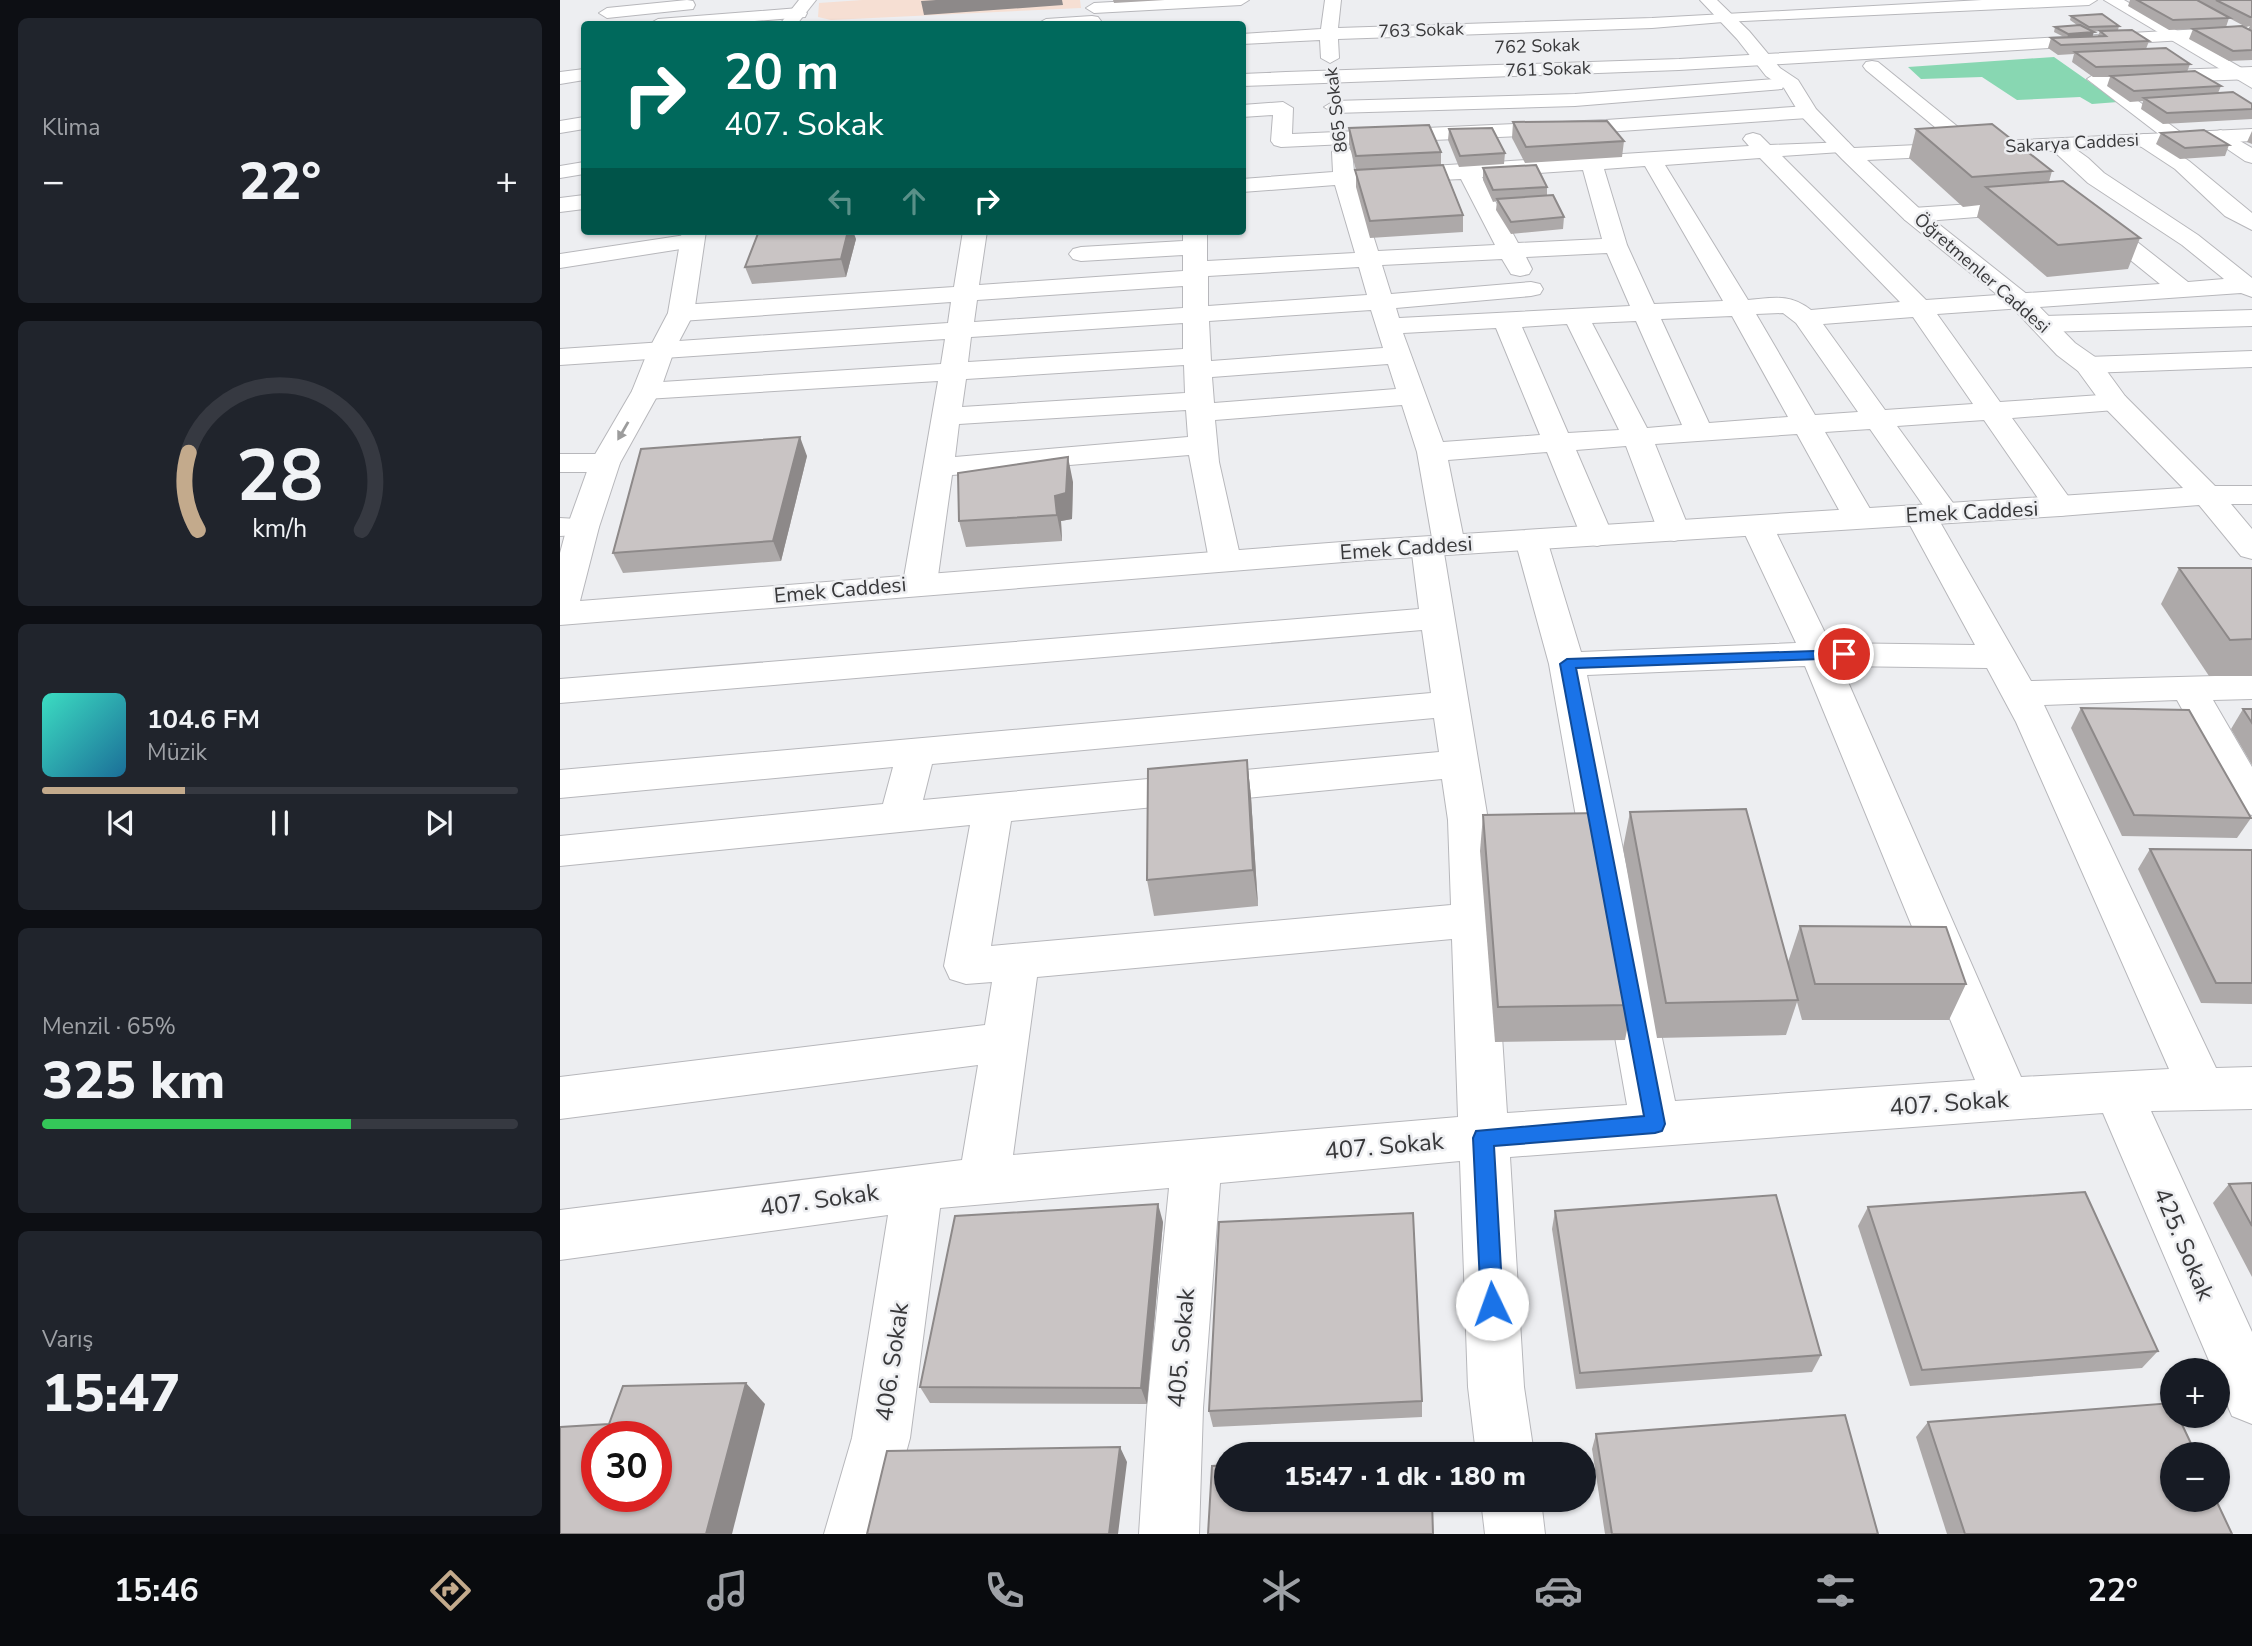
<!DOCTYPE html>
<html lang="tr">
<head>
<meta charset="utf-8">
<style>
  :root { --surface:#171b24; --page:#20242c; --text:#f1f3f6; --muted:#9ea1a6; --line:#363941; --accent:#c3aa8c }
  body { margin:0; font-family:"Nunito Sans",sans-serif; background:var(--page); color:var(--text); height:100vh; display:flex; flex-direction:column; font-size:26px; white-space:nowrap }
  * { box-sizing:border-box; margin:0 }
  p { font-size:23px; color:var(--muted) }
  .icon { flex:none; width:38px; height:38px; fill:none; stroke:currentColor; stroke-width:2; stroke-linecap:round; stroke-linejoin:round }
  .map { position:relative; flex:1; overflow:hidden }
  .panel { display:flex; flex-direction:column; gap:18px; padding:18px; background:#0d0f14; width:560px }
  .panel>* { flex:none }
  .guide { position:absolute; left:21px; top:21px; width:665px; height:214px; border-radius:7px; box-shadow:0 2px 5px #0004; background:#00695c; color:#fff; overflow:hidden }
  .tools { position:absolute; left:1600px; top:1358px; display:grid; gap:14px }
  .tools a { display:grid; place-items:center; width:70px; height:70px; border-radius:50%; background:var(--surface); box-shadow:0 2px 5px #0004; font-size:35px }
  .speed { position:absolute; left:21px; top:1421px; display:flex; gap:14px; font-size:35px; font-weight:700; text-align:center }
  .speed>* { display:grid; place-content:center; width:91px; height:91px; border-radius:50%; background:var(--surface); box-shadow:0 2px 5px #0004; line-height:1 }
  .speed .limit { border:10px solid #d22; background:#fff; color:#111 }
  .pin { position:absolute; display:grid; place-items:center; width:60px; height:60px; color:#fff; margin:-30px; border:4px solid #fff; border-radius:50%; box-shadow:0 2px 7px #0007 }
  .me { position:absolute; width:77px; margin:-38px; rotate:357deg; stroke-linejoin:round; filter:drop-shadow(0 0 5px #0008) }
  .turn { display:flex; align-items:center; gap:24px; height:147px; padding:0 28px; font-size:32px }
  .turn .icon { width:91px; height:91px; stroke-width:2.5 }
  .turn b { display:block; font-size:49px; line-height:60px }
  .lanes { display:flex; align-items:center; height:66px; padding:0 28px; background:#0003; justify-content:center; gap:35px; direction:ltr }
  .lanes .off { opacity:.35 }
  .big { font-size:52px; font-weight:800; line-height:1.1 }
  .panel .tile { flex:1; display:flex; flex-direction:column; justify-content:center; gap:10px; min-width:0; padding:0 24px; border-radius:10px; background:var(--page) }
  .panel .dial { align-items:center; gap:0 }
  .dial svg { height:182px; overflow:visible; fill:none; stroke:var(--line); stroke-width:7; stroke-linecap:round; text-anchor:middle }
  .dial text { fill:var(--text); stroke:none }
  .song { display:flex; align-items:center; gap:21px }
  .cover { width:84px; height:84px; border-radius:10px; background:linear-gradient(135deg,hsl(170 70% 55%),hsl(200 70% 35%)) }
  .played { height:7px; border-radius:4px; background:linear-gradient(90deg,var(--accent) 30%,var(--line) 30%) }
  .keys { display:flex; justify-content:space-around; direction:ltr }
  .heat { display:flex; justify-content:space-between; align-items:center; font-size:38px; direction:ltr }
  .charge { height:10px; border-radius:5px; background:linear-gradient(90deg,#34c759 65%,var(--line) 0) }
  .trip { position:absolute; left:654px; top:1442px; width:382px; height:70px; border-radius:35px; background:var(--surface); box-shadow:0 2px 5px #0004; font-weight:800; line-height:70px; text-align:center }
  .menu { display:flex; height:112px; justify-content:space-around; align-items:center; background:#090b0e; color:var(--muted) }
  .menu .icon { width:49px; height:49px }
  .menu .current { color:var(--accent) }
  .menu b { font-size:32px; color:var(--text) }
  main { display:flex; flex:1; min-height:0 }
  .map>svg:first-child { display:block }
  .education { fill:#f6dfd3 }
  .green { fill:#88d7b2 }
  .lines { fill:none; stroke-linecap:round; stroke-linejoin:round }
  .minor-casing { stroke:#b7b7bb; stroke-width:2 }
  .tertiary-casing { stroke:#b7b7bb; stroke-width:2 }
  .minor { fill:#fff; fill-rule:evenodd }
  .tertiary { fill:#fff; fill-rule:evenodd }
  .wall { fill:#ada9a9; fill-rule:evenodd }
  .shaded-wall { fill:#8d8989 }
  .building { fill:#c9c4c4; stroke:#8d8989; stroke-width:2; fill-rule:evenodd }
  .oneway { fill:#9c9c9c }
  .route { fill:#1a73e8; stroke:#114b97; stroke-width:2 }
  .labels { text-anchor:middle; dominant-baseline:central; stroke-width:5; stroke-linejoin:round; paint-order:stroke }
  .far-street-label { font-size:18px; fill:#38383a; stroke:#edeef1 }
  .street-label { font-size:21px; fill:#38383a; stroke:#edeef1 }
  .near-street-label { font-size:24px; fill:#38383a; stroke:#edeef1 }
</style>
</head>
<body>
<main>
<section class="panel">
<div class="tile"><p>Klima</p>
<div class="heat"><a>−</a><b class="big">22°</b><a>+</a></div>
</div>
<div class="tile dial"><svg viewBox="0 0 100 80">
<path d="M14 69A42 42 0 1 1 86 69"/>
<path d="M14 69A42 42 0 0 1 10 35" stroke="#c3aa8c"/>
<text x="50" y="56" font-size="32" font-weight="700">28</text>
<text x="50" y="72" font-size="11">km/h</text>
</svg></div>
<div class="tile">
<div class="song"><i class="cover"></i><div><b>104.6 FM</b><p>Müzik</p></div></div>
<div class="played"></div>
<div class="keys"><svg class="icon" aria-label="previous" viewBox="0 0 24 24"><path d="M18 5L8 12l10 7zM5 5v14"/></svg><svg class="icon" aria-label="pause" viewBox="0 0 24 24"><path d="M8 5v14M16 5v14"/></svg><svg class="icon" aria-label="next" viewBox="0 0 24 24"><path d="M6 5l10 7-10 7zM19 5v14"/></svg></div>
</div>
<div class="tile"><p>Menzil · 65%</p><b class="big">325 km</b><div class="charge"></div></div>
<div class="tile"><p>Varış</p><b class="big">15:47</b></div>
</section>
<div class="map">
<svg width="1692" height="1534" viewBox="0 0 1692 1534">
  <rect width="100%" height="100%" fill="#edeef1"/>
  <path class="education" d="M302,0H520L521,8L271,20L258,17L259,3Z"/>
  <path class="green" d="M1494,57L1558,102L1532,104L1520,97L1457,100L1422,77L1361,79L1348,67Z"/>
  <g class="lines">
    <g class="minor-casing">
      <g id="minor">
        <path d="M127,0L133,1L135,5L133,9L47,18L39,13L47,8Z"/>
        <path d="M590,0H689L681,5L534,13L526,8L534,3Z"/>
        <path d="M765,0H781L778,28L1092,18L1422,0H1537L1529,5L1163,22L1092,28L778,39L779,58L770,63L761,58L760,40L682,44V34L761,29Z"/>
        <path d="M239,8L247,13L245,17L157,24H89L98,19Z"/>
        <path d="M532,16L538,17L541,21L538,24H477L486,19Z"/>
        <path d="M1692,26V36L1119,70L682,86V74L726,72L1119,59Z"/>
        <path d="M1312,61L1318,62L1419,144L1422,148L1419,152H1405L1306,70L1303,66L1306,62Z"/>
        <path d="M1692,67V79L1555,84L1623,134L1626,138L1623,142H1609L1527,79L1536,73Z"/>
        <path d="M24,69V80L0,84V72Z"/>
        <path d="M1215,79L1222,81L1224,85L1222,89L1015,106L774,113L764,107L774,101L1015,94Z"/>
        <path d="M723,102L733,108L732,134L1046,120L1248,106L1258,112L1248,118L1046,132L721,147L714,145L711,141L713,115L682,117V105Z"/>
        <path d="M24,117V129L0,133V121Z"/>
        <path d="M1661,130L1692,148V163L1685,161L1654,140L1651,136L1654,132Z"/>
        <path d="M1193,133L1200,135L1210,145L1288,142L1291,146L1288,150L1281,152L1222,156L1366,300L1600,284L1527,225L1524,220L1527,215H1543L1628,282L1664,279L1622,245L1528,183L1486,144L1489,140H1503L1528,158L1544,173L1638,235L1692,278V297L1681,293L1377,314L1440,402L1555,394L1565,396L1569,402L1565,408L1555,410L1452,418L1516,507L1511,514L1500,516L1489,514L1424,420L1337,426L1401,514L1396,521L1380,522L1471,681L1692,675V699L1653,700L1692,767V815L1678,811L1617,700L1484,705L1656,1068L1692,1067V1109L1591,1111L1692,1332V1424L1672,1416L1657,1381V1370H1653L1543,1113L950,1157L964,1387L974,1454H916L908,1387L900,1161L660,1183L643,1408L639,1534H579L587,1408L609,1188L380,1208L350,1438L324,1534H264L292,1438L328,1215L0,1260V1210L402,1160L418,1065L0,1119V1077L425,1025L432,982L406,984L390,979L384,966L410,825L0,866V836L323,804L333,767L0,798V770L871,693L862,630L0,703V679L859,609L851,546L856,539L872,538L857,452L842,405L655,420L659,462L681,560L677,567L665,570L653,567L649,560L629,455L392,475L377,583L372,590L360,593L348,590L343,583L378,381L86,399L76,397L72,391L76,385L86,383L381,364L385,339L0,365V349L388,323L391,302L121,321L112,318L108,313L112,308L121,305L394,287L403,231H427L419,285L623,271V255L521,261L513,259L509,254L513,249L521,247L623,241V231H647V261L795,253L775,185L682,192V179L773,172L772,152L775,148H789L792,152L794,171L1189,146L1183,139L1186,135ZM1200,158L1340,302L1251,310C1229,293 1213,298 1188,300L1105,165ZM1085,166L1163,301L1094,304L1067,245L1044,169ZM1023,170L1042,239L958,243L922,177ZM901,179L935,245L818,251L797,184ZM1047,253L1070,306L839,318L836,308L971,296L980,294L983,289L980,284L971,282L831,294L822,265L942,259L951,274L960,276L969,274L972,269L966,257ZM799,267L807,295L648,306V276ZM623,286V308L414,322L417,300ZM811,310L823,348L651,361L649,321ZM1223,313L1236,323L1298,412L1255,415L1196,314ZM1172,316L1228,417L1149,423L1101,319ZM1353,317L1413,404L1325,410L1263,324ZM1076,321L1122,425L1087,428L1032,323ZM623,323V349L408,362L411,337ZM1007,324L1059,430L1008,433L962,327ZM936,328L980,435L883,442L843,333ZM828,364L836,389L654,403L652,377ZM624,365L625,393L402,407L406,379ZM626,410L628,437L395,457L399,424ZM1310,429L1365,508L1350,509L1345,516L1415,645L1270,643L1213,526L1208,519L1197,517L1186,519L1181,526L1236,643L1021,652L987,540L982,533L971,530L960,533L955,540L989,664L1067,1105L947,1113L928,820L884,553L900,552L905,545L888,460L987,452L1021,536L1026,543L1037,546L1048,543L1053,536L1016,450L1066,446L1098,531L1103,538L1114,541L1125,538L1130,531L1095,444L1237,434L1284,519L1289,526L1300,528L1311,526L1316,519L1265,432ZM1245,666L1415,1080L1115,1101L1027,675ZM1281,666L1427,668L1456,722L1609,1069L1461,1077ZM874,718L879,752L363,800L372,764ZM882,779L888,820L891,905L431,946L451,821ZM892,939L898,1117L453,1155L477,977Z"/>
        <path d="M1584,134L1591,136L1629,161L1692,213V230L1665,216L1615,169L1577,144L1574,140L1577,136Z"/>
        <path d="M24,162V174L0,178V166Z"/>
        <path d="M24,195V209L0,212V198Z"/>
        <path d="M1471,200L1479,202L1482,207L1479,212L1353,222L1345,220L1342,215L1345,210L1353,208Z"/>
        <path d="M132,234L140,236L144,241L140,246L0,268V254Z"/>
        <path d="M1692,310V326L1484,332L1475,329L1471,324L1475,319L1484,316Z"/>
        <path d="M1692,351V367L1528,373L1518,371L1515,365L1518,359L1528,357Z"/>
        <path d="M0,454H45L56,457L60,463L56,469L45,472H0Z"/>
        <path d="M0,518L34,520L39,527L34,534L0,536Z"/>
        <path d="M921,1500H981L985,1534H925Z"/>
      </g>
    </g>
    <g class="tertiary-casing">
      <g id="tertiary">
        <path d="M239,0H256L237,24H220Z"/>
        <path d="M1140,0H1157L1189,31L1220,68L1238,80L1256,109L1294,148L1692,129V141L1307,160L1361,210L1468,295L1515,343L1538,359L1565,396L1655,486H1692V504H1671L1692,529V559L1681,556L1639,505L1500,516L808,560L0,625V553L7,527L30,463L72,391L88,351L108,313L122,231H146L134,313L114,351L100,391L60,463L39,527L20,601L808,540L1623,488L1545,408L1518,371L1497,355L1450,305L1345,220L1282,159L1241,116L1224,88L1206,76L1177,39Z"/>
        <path d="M1544,0H1564L1692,74V88Z"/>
      </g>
    </g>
    <use href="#minor" class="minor"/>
    <use href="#tertiary" class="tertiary"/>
  </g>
  <g class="wall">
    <path d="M553,0H605L554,3Z"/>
    <path d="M1570,0H1637L1639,1V0H1692V60L1669,61L1629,39L1633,29H1636L1609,30L1568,6ZM1669,18L1686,27L1690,26L1688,29L1666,27Z"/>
    <path d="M1511,16L1559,26L1558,30L1589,41L1586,49L1630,64L1627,72L1661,86L1658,93L1692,104V119L1603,124L1581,109L1583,101L1570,102L1547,86L1550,77H1533L1512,62L1514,54L1498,55L1488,48L1491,38L1504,37L1494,32L1495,27L1517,25L1510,20ZM1540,31L1538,36H1533V32Z"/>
    <path d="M953,122L1064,141L1062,157L965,163L952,138Z"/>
    <path d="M789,128L881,152V166L903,215V232L810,238L796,187V170L789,144Z"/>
    <path d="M889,129L945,153L944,164L899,167L888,140Z"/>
    <path d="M1356,129L1492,171L1489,182L1580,238L1568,269L1487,277L1417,217L1420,205L1403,207L1349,158Z"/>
    <path d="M1692,131V144L1687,142Z"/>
    <path d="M1601,133L1669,145L1665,156L1620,159L1596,144Z"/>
    <path d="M923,168L987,187V195L1004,217L1003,229L951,234L936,210L937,201L933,202L923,180Z"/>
    <path d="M296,239L286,277L192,284L185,267Z"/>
    <path d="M247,456L221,561L63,573L53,553Z"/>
    <path d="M513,482L512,519L501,521L502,541L406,547L399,521Z"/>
    <path d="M1619,568H1692V676H1649L1601,604Z"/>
    <path d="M1521,708L1691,818L1677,838L1562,836L1511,728Z"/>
    <path d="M1683,709H1692V765L1671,729Z"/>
    <path d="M687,760L691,797L698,906L594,916L587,880Z"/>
    <path d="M1070,812L1228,962L1240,926L1406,984L1389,1020H1242L1237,1002L1226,1035L1097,1038L1063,848Z"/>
    <path d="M923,815L1072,1005L1065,1040L935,1042L920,851Z"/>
    <path d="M1590,849L1692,850V1004L1641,1003L1578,869Z"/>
    <path d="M1692,1183V1277L1653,1203L1669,1184Z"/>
    <path d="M1308,1207L1598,1351L1582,1368L1350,1386L1298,1226Z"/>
    <path d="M995,1211L1261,1355L1252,1372L1016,1389L992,1229Z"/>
    <path d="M603,1222L587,1404L370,1403L360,1387Z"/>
    <path d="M862,1401V1417L653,1427L649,1411Z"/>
    <path d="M1368,1422L1672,1534H1387L1356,1437Z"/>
    <path d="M1036,1434L1318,1534H1045L1032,1449Z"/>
  </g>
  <g class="shaded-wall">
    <path d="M376,0H505H502L503,5L364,15L361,1Z"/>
    <path d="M1534,32L1532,37L1507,39L1508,34Z"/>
    <path d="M288,231H293L296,239L286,277L281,259Z"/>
    <path d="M240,437L247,456L221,561L213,541Z"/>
    <path d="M508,457L513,482L512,519L501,521L502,541L497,515L495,496Z"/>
    <path d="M687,760L691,797L698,906L693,870Z"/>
    <path d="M598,1204L603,1222L587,1404L581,1388Z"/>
    <path d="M186,1383L205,1404L172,1534H146Z"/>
    <path d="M560,1447L567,1462L558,1534H549Z"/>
  </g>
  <g class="building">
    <path d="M1577,0H1637L1670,18L1613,20Z"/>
    <path d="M1656,0H1692V17H1690Z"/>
    <path d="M1542,14L1559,26L1529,27L1511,16Z"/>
    <path d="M1520,25L1534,32L1508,34L1495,27Z"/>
    <path d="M1682,26L1692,31V50L1673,51L1633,29Z"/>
    <path d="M1572,30L1589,41L1501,45L1491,38L1546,36L1540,31Z"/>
    <path d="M1606,48L1630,64L1536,67L1515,52Z"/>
    <path d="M1635,71L1661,86L1574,91L1551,76Z"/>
    <path d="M1673,92L1692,104V109L1607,113L1584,98Z"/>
    <path d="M1047,121L1064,141L966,147L953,122Z"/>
    <path d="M1432,124L1492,171L1412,177L1356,129Z"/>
    <path d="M869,125L881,152L796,156L789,128Z"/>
    <path d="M932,128L945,153L900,156L889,129Z"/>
    <path d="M1644,130L1669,145L1625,148L1601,133Z"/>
    <path d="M883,165L903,215L810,221L795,170Z"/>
    <path d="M976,165L987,187L933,190L923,168Z"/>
    <path d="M1503,181L1580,238L1498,245L1426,187Z"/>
    <path d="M993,195L1004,217L951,222L937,199Z"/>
    <path d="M199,231H288L281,259L185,267Z"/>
    <path d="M240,437L213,541L53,553L81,449Z"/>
    <path d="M508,457L506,493L495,496L497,515L399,521L398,473Z"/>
    <path d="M1619,568H1692V639L1670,640Z"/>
    <path d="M1521,708L1629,710L1691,818L1574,815Z"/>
    <path d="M1683,709H1692V723Z"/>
    <path d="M687,760L693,870L587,880L588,769Z"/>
    <path d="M1186,809L1238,1000L1106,1003L1070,812Z"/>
    <path d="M1040,813L1072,1005L938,1007L923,815Z"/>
    <path d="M1590,849L1692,850V983H1656Z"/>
    <path d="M1240,926L1386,927L1406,984H1255Z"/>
    <path d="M1692,1183V1226L1669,1184Z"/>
    <path d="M1525,1192L1598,1351L1362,1370L1308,1207Z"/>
    <path d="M1216,1195L1261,1355L1020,1373L995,1211Z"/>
    <path d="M598,1204L581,1388L360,1387L395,1216Z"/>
    <path d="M853,1213L862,1401L649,1411L659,1222Z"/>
    <path d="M186,1383L146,1534H0V1427L49,1424L63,1386ZM37,1437H96V1496H37Z"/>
    <path d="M1612,1403V1416H1618L1636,1454H1612V1500H1656L1672,1534H1405L1368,1422Z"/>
    <path d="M1285,1415L1318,1534H1052L1036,1434Z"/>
    <path d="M560,1447L549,1534H307L327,1451Z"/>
    <path d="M667,1465V1500H872L873,1534H648L652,1466Z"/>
  </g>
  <defs><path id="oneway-solid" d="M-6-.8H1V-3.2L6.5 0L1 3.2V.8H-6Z" transform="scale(1.75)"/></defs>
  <use class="oneway" href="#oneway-solid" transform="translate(63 431) rotate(120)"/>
  <path class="route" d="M1284,650L1289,651L1291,654L1289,658L1016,668L1105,1124L1102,1131L1095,1133L934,1146L943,1304L940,1312L932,1315L924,1312L921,1304L913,1138L916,1131L1084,1116L1000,664L1007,659Z"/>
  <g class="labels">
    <g class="far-street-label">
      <text transform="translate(861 30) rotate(-2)">763 Sokak</text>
      <text transform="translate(977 46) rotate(-2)">762 Sokak</text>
      <text transform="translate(988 69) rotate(-2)">761 Sokak</text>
      <text transform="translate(776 110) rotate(-97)">865 Sokak</text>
      <text transform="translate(1512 143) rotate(-3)">Sakarya Caddesi</text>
      <text transform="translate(1422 273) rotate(41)">Öğretmenler Caddesi</text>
    </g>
    <g class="street-label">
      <text transform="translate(1412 512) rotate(-3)">Emek Caddesi</text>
      <text transform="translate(846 548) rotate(-4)">Emek Caddesi</text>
      <text transform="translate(280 590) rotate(-5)">Emek Caddesi</text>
    </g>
    <g class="near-street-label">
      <text transform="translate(1389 1103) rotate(-4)">407. Sokak</text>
      <text transform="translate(824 1146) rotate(-5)">407. Sokak</text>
      <text transform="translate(259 1200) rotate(-8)">407. Sokak</text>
      <text transform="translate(1624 1244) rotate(67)">425. Sokak</text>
      <text transform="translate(621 1348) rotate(-85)">405. Sokak</text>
      <text transform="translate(332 1362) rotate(-82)">406. Sokak</text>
    </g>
  </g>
</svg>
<div class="tools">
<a>+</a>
<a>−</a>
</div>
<div class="speed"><div class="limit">30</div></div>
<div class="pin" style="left:1284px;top:654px;background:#d93025"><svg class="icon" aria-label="arrive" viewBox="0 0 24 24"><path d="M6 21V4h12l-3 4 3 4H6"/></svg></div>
<svg class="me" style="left:932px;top:1304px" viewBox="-20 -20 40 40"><circle r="19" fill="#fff"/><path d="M0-13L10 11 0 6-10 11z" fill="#1a73e8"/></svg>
<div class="trip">15:47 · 1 dk · 180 m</div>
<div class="guide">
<div class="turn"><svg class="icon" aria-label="right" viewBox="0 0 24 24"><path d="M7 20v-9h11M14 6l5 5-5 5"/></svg><div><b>20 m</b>407. Sokak</div></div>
<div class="lanes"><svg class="icon off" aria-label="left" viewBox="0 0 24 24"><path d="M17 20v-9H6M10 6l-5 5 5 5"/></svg><svg class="icon off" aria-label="ahead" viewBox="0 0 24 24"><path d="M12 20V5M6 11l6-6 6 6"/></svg><svg class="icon" aria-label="right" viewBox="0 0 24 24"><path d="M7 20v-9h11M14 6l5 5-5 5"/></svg></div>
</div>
</div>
</main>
<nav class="menu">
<b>15:46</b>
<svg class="icon current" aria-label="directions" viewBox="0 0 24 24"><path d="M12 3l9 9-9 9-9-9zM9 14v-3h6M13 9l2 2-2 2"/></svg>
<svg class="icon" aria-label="music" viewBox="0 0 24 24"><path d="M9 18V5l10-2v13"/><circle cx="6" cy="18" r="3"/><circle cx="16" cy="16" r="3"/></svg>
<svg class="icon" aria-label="phone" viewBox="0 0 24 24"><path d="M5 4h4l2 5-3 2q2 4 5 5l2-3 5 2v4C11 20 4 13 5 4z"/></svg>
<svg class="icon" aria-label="climate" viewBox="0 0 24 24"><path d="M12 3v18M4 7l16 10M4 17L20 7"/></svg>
<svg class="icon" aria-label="car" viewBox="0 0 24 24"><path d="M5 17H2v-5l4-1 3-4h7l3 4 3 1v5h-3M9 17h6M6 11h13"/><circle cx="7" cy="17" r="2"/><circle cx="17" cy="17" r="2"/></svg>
<svg class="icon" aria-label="filters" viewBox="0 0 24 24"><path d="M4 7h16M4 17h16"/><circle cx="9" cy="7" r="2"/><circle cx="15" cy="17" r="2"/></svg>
<b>22°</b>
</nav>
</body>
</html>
